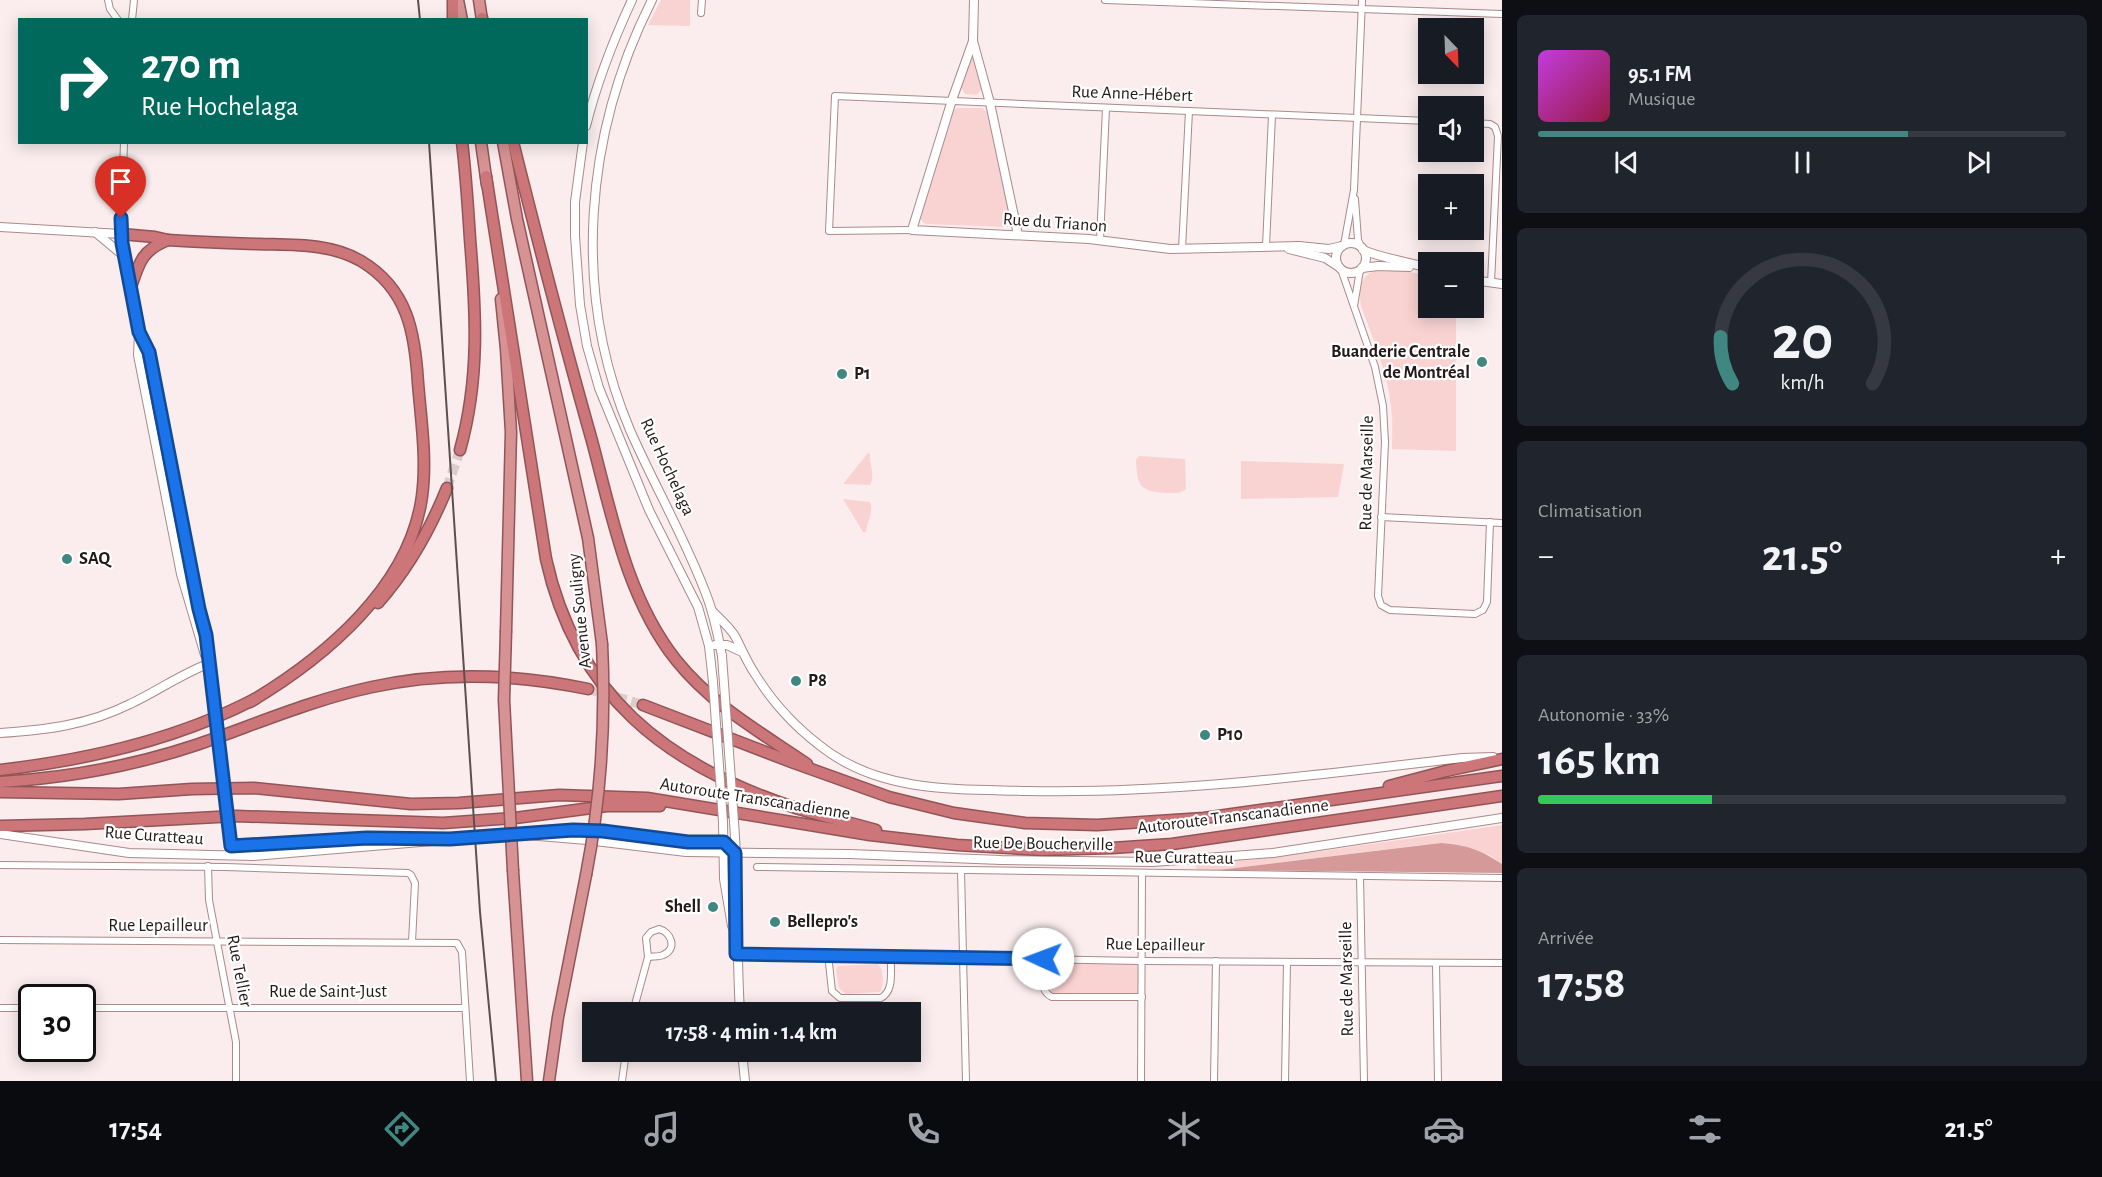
<!DOCTYPE html>
<html lang="fr">
<head>
<meta charset="utf-8">
<style>
  :root { --surface:#171b24; --page:#20242c; --text:#f1f3f6; --muted:#9ea1a6; --line:#363941; --accent:#408781 }
  body { margin:0; font-family:"Alegreya Sans",sans-serif; background:var(--page); color:var(--text); height:100vh; display:flex; flex-direction:column; font-size:22px; white-space:nowrap }
  * { box-sizing:border-box; margin:0 }
  p { font-size:20px; color:var(--muted) }
  .icon { flex:none; width:33px; height:33px; fill:none; stroke:currentColor; stroke-width:2; stroke-linecap:round; stroke-linejoin:round }
  .map { position:relative; flex:1; overflow:hidden }
  .sheet { display:flex; flex-direction:column; gap:15px; padding:15px; background:#0d0f14; width:600px }
  .sheet>* { flex:none }
  .top-card { position:absolute; left:18px; top:18px; width:570px; height:126px; border-radius:0px; box-shadow:0 3px 15px #0003; background:#00695c; color:#fff; overflow:hidden }
  .needle { width:39px; rotate:157deg }
  .buttons { position:absolute; left:1418px; top:18px; display:grid; gap:12px }
  .buttons a { display:grid; place-items:center; width:66px; height:66px; border-radius:0px; background:var(--surface); box-shadow:0 3px 15px #0003; font-size:30px }
  .speed { position:absolute; left:18px; top:984px; display:flex; gap:12px; font-size:30px; font-weight:700; text-align:center }
  .speed>* { display:grid; place-content:center; width:78px; height:78px; border-radius:50%; background:var(--surface); box-shadow:0 3px 15px #0003; line-height:1 }
  .speed .limit { border:3px solid #111; border-radius:9px; background:#fff; color:#111 }
  .pin { position:absolute; display:grid; place-items:center; width:51px; height:51px; color:#fff; margin:-62px -26px; border-radius:50% 50% 50% 0; rotate:-45deg; box-shadow:0 0 6px #0007 }
  .pin .icon { rotate:45deg }
  .me { position:absolute; width:66px; margin:-33px; rotate:272deg; stroke-linejoin:round; filter:drop-shadow(0 0 4px #0008) }
  .turn { display:flex; align-items:center; gap:21px; height:126px; padding:0 24px; font-size:27px }
  .turn .icon { width:78px; height:78px; stroke-width:2.5 }
  .turn b { display:block; font-size:42px; line-height:51px }
  .big { font-size:45px; font-weight:700; line-height:1.1 }
  .sheet .card { flex:1; display:flex; flex-direction:column; justify-content:center; gap:9px; min-width:0; padding:0 21px; border-radius:9px; background:var(--page) }
  .sheet .dial { align-items:center; gap:0 }
  .dial svg { height:156px; overflow:visible; fill:none; stroke:var(--line); stroke-width:7; stroke-linecap:round; text-anchor:middle }
  .dial text { fill:var(--text); stroke:none }
  .song { display:flex; align-items:center; gap:18px }
  .cover { width:72px; height:72px; border-radius:9px; background:linear-gradient(135deg,hsl(290 70% 55%),hsl(340 70% 35%)) }
  .played { height:6px; border-radius:3px; background:linear-gradient(90deg,var(--accent) 70%,var(--line) 70%) }
  .keys { display:flex; justify-content:space-around; direction:ltr }
  .heat { display:flex; justify-content:space-between; align-items:center; font-size:33px; direction:ltr }
  .charge { height:9px; border-radius:4px; background:linear-gradient(90deg,#34c759 33%,var(--line) 0) }
  .trip { position:absolute; left:582px; top:1002px; width:339px; height:60px; border-radius:0px; background:var(--surface); box-shadow:0 3px 15px #0003; font-weight:700; line-height:60px; text-align:center }
  .dock { display:flex; height:96px; justify-content:space-around; align-items:center; background:#090b0e; color:var(--muted) }
  .dock .icon { width:42px; height:42px }
  .dock .on { color:var(--accent) }
  .dock b { font-size:27px; color:var(--text) }
  main { display:flex; flex:1; min-height:0 }
  .map>svg:first-child { display:block }
  .green { fill:#f9d3d2 }
  .forest { fill:#d5999a }
  .lines { fill:none; stroke-linecap:round; stroke-linejoin:round }
  .motorway-tunnel { stroke:#dbcdcd; stroke-width:10; stroke-dasharray:10 5; stroke-linecap:butt }
  .minor-casing { stroke:#aa8a8a; stroke-width:8 }
  .tertiary-casing { stroke:#aa8a8a; stroke-width:10 }
  .secondary-casing { stroke:#aa8a8a; stroke-width:10 }
  .trunk-casing { stroke:#925557; stroke-width:13 }
  .motorway-casing { stroke:#925557; stroke-width:13 }
  .minor { stroke:#fff; stroke-width:6 }
  .tertiary { stroke:#fff; stroke-width:8 }
  .secondary { stroke:#fff; stroke-width:8 }
  .trunk { stroke:#d79294; stroke-width:10 }
  .motorway { stroke:#cd7679; stroke-width:10 }
  .rail { stroke:#5c4f4f; stroke-width:2 }
  .secondary-bridge-casing { stroke:#aa8a8a; stroke-width:10; stroke-linecap:butt }
  .trunk-bridge-casing { stroke:#925557; stroke-width:13; stroke-linecap:butt }
  .secondary-bridge { stroke:#fff; stroke-width:8 }
  .trunk-bridge { stroke:#d79294; stroke-width:10 }
  .route-casing { stroke:#114b97; stroke-width:15 }
  .route { stroke:#1a73e8; stroke-width:10 }
  .poi-dot { fill:#408781; stroke:#fefefe; stroke-width:2 }
  .labels { text-anchor:middle; dominant-baseline:central; stroke-width:4.5; stroke-linejoin:round; paint-order:stroke }
  .street-label { font-size:18px; fill:#241818; stroke:#fefefe }
  .poi-label { font-size:18px; font-weight:bold; fill:#241818; stroke:#fefefe; text-anchor:start }
</style>
</head>
<body>
<main>
<div class="map">
<svg width="1502" height="1081" viewBox="0 0 1502 1081">
  <rect width="100%" height="100%" fill="#fbeded"/>
  <g class="green">
    <path d="M661,0H690V26L648,25Z"/>
    <path d="M972,52H974L982,88L977,95L965,94L961,87Z"/>
    <path d="M957,108H982L987,112L1012,221L1007,227L925,224L922,221L920,216L954,110Z"/>
    <path d="M1375,271H1403L1428,275V308H1456V451L1392,449C1392,434 1393,420 1391,406C1387,371 1373,339 1361,306C1359,292 1359,276 1375,271Z"/>
    <path d="M868,453L870,454C869,465 876,475 870,485L843,484Z"/>
    <path d="M1139,456L1185,459L1186,489C1180,494 1175,493 1167,493C1140,492 1137,486 1136,460Z"/>
    <path d="M1241,461L1344,464L1338,497L1241,499Z"/>
    <path d="M843,499L870,502C874,512 867,521 866,532H863Z"/>
    <path d="M1502,825V864L1489,855L1441,843L1219,870L1197,869L1195,865L1323,851Z"/>
    <path d="M1043,959L1142,961V997L1046,995Z"/>
    <path d="M878,964C884,970 884,986 880,992L846,994L839,988L836,970L838,966Z"/>
  </g>
  <path class="forest" d="M1441,843C1467,845 1480,850 1502,864V873L1219,870Z"/>
  <g class="lines">
    <g class="motorway-tunnel">
      <path d="M447,488L460,450"/>
      <path d="M588,689L643,705"/>
    </g>
    <g class="minor-casing">
      <g id="minor">
        <path d="M108,0L110,9L118,20"/>
        <path d="M1105,0L1502,14"/>
        <path d="M701,13L702,0"/>
        <path d="M132,20L134,0"/>
        <path d="M1473,123L1490,124L1495,127L1498,136L1491,283"/>
        <path d="M1355,199L1358,240L1362,249"/>
        <path d="M912,230L829,231L835,96L1428,121"/>
        <path d="M121,234L124,142"/>
        <path d="M1100,240L1106,108"/>
        <path d="M1344,245L1354,190L1362,0"/>
        <path d="M1266,246L1272,115"/>
        <path d="M1182,249L1189,111"/>
        <path d="M1341,269L1375,367L1383,406L1385,442L1378,596L1381,605L1390,610L1475,614L1483,610L1487,602L1490,522"/>
        <path d="M1354,306L1360,270"/>
        <path d="M1381,517L1502,523"/>
        <path d="M0,865L225,867L408,873L411,875L415,883L412,942"/>
        <path d="M208,866L209,900L236,1042V1081"/>
        <path d="M757,867L1502,878"/>
        <path d="M961,871L966,1081"/>
        <path d="M1360,876L1364,1081"/>
        <path d="M659,929C671,932 678,949 663,955C659,957 653,956 648,957L646,938L651,932Z"/>
        <path d="M0,940L457,943L462,952L470,1081"/>
        <path d="M736,954L1142,961L1502,963"/>
        <path d="M828,954L832,991L840,998H881C895,990 890,970 891,955"/>
        <path d="M1043,959C1043,972 1038,991 1052,997H1142"/>
        <path d="M1436,963L1438,1081"/>
        <path d="M0,1008H32"/>
        <path d="M82,1008H465"/>
        <path d="M633,1012L648,957"/>
        <path d="M622,1081L626,1052"/>
        <path d="M1141,1081L1142,874"/>
        <path d="M1214,1081L1216,961"/>
        <path d="M1285,1081L1287,962"/>
      </g>
    </g>
    <g class="tertiary-casing">
      <g id="tertiary">
        <path d="M974,0L973,41L990,103L1018,235"/>
        <path d="M973,41L952,100L912,230L1089,239L1170,249L1299,246L1329,249L1342,246"/>
        <path d="M0,227L121,234L139,331L149,352L198,604L206,635L208,664"/>
        <path d="M95,232L125,257"/>
        <circle cx="1351" cy="258" r="15"/>
        <path d="M1289,249L1325,258L1339,267"/>
        <path d="M1363,250C1384,259 1406,261 1428,268"/>
        <path d="M1362,268L1378,266L1409,267"/>
        <path d="M1473,280L1502,284"/>
        <path d="M139,333L138,355L181,574L205,655"/>
      </g>
    </g>
    <g class="secondary-casing">
      <g id="secondary">
        <path d="M652,0C585,133 571,291 630,430C654,485 685,538 706,594C714,614 718,635 722,656"/>
        <path d="M586,126C597,82 613,41 632,0"/>
        <path d="M583,142L575,202V236L580,305L587,346L599,388L649,510L698,607L709,646L713,682"/>
        <path d="M712,611C720,619 731,628 736,638C742,650 747,662 755,674C774,705 800,732 830,753C888,793 960,789 1027,791C1174,794 1316,775 1462,758L1493,757"/>
        <path d="M715,645H727L740,651"/>
        <path d="M0,733C46,730 88,725 130,704C156,692 181,674 208,664L214,696"/>
        <path d="M723,822L724,879L732,926"/>
        <path d="M734,822C739,885 736,949 740,1012"/>
        <path d="M228,826L231,852"/>
        <path d="M540,832L589,830L688,841L724,842L735,853"/>
        <path d="M0,834L129,853L253,856L515,834"/>
        <path d="M515,834L587,840L686,852L849,854L1001,860L1153,862L1273,853L1502,818"/>
        <path d="M231,846L332,839L413,838"/>
        <path d="M742,1052L745,1081"/>
      </g>
    </g>
    <g class="trunk-casing">
      <g id="trunk">
        <path d="M458,0L462,20"/>
        <path d="M479,0L482,20"/>
        <path d="M481,142L487,185"/>
        <path d="M503,142L517,219L588,538L602,644"/>
        <path d="M501,299L506,349L511,432L506,631"/>
        <path d="M513,871L527,1081"/>
        <path d="M549,1081L558,1017L586,875"/>
      </g>
    </g>
    <g class="motorway-casing">
      <g id="motorway">
        <path d="M453,0V20"/>
        <path d="M482,18V20"/>
        <path d="M513,142C538,242 564,342 592,441C612,516 627,598 676,660C712,705 760,732 807,764"/>
        <path d="M486,176L546,559C576,695 666,765 793,807C820,816 849,822 876,830"/>
        <path d="M121,234L155,237L168,240C198,242 229,243 259,244C293,245 330,243 361,261C408,289 415,333 418,383C421,420 427,459 422,496C410,587 324,658 250,702"/>
        <path d="M131,287C139,263 142,250 168,240"/>
        <path d="M460,450C480,378 476,312 470,239C468,207 466,175 462,142"/>
        <path d="M378,603C408,569 430,530 447,488"/>
        <path d="M643,705L794,763L889,797L954,813L1025,823L1097,825L1204,818L1502,776"/>
        <path d="M0,770C88,760 176,740 255,699"/>
        <path d="M0,782C66,778 133,766 196,745C254,725 311,700 372,687C444,671 516,674 588,689"/>
        <path d="M1389,786L1446,771L1502,759"/>
        <path d="M0,792L119,794L192,789L254,788L411,804L459,803L559,795L647,798L870,835L957,845L1042,850L1112,848L1172,844L1502,796"/>
        <path d="M0,826L85,824L236,816L443,823L515,818L607,806H660"/>
      </g>
    </g>
    <use href="#minor" class="minor"/>
    <use href="#tertiary" class="tertiary"/>
    <use href="#secondary" class="secondary"/>
    <use href="#trunk" class="trunk"/>
    <use href="#motorway" class="motorway"/>
    <g class="rail">
      <path d="M418,0L420,20"/>
      <path d="M429,142L480,912L496,1081"/>
    </g>
    <g class="secondary-bridge-casing">
      <g id="secondary-bridge">
        <path d="M722,656L734,822"/>
        <path d="M713,682L723,822"/>
        <path d="M214,696L228,826"/>
      </g>
    </g>
    <g class="trunk-bridge-casing">
      <g id="trunk-bridge">
        <path d="M506,631L504,700L513,871"/>
        <path d="M586,875C601,798 606,722 602,644"/>
      </g>
    </g>
    <use href="#secondary-bridge" class="secondary-bridge"/>
    <use href="#trunk-bridge" class="trunk-bridge"/>
  </g>
  <g class="lines">
    <g class="route-casing">
      <path id="route" d="M121,218L122,243L139,332L149,352L199,609L206,635L231,846L367,838L450,839L573,830L603,831L688,842H724L735,853L736,954L1043,959"/>
    </g>
    <use href="#route" class="route"/>
  </g>
  <g class="poi-dot">
    <circle cx="1482" cy="362" r="6"/>
    <circle cx="842" cy="374" r="6"/>
    <circle cx="67" cy="559" r="6"/>
    <circle cx="796" cy="681" r="6"/>
    <circle cx="1205" cy="735" r="6"/>
    <circle cx="713" cy="907" r="6"/>
    <circle cx="775" cy="922" r="6"/>
  </g>
  <g class="labels">
    <g class="street-label">
      <text transform="translate(1132 94) rotate(2)">Rue Anne-Hébert</text>
      <text transform="translate(1055 223) rotate(4)">Rue du Trianon</text>
      <text transform="translate(667 467) rotate(65)">Rue Hochelaga</text>
      <text transform="translate(1367 473) rotate(-89)">Rue de Marseille</text>
      <text transform="translate(580 611) rotate(-96)">Avenue Souligny</text>
      <text transform="translate(755 799) rotate(9)">Autoroute Transcanadienne</text>
      <text transform="translate(1233 817) rotate(-7)">Autoroute Transcanadienne</text>
      <text transform="translate(154 836) rotate(4)">Rue Curatteau</text>
      <text transform="translate(1043 844) rotate(1)">Rue De Boucherville</text>
      <text transform="translate(1184 858) rotate(1)">Rue Curatteau</text>
      <text x="158" y="926">Rue Lepailleur</text>
      <text transform="translate(1155 945) rotate(1)">Rue Lepailleur</text>
      <text transform="translate(239 971) rotate(79)">Rue Tellier</text>
      <text transform="translate(1347 979) rotate(-91)">Rue de Marseille</text>
      <text x="328" y="992">Rue de Saint-Just</text>
    </g>
    <g class="poi-label">
      <text x="1470" y="352" text-anchor="end">Buanderie Centrale<tspan x="1470" dy="21">de Montréal</tspan></text>
      <text x="854" y="374">P1</text>
      <text x="79" y="559">SAQ</text>
      <text x="808" y="681">P8</text>
      <text x="1217" y="735">P10</text>
      <text x="701" y="907" text-anchor="end">Shell</text>
      <text x="787" y="922">Bellepro's</text>
    </g>
  </g>
</svg>
<div class="buttons">
<a><svg class="needle" viewBox="-14 -14 28 28"><path d="M0-13l5 13h-10z" fill="#e53935"/><path d="M0 13l5-13h-10z" fill="#9ea1a6"/></svg></a>
<a><svg class="icon" aria-label="sound" viewBox="0 0 24 24"><path d="M4 9h4l5-4v14l-5-4H4zM17 9q2 3 0 6"/></svg></a>
<a>+</a>
<a>−</a>
</div>
<div class="speed"><div class="limit">30</div></div>
<div class="pin" style="left:121px;top:218px;background:#d93025"><svg class="icon" aria-label="arrive" viewBox="0 0 24 24"><path d="M6 21V4h12l-3 4 3 4H6"/></svg></div>
<svg class="me" style="left:1043px;top:959px" viewBox="-20 -20 40 40"><circle r="19" fill="#fff"/><path d="M0-13L10 11 0 6-10 11z" fill="#1a73e8"/></svg>
<div class="trip">17:58 · 4 min · 1.4 km</div>
<div class="top-card">
<div class="turn"><svg class="icon" aria-label="right" viewBox="0 0 24 24"><path d="M7 20v-9h11M14 6l5 5-5 5"/></svg><div><b>270 m</b>Rue Hochelaga</div></div>
</div>
</div>
<section class="sheet">
<div class="card">
<div class="song"><i class="cover"></i><div><b>95.1 FM</b><p>Musique</p></div></div>
<div class="played"></div>
<div class="keys"><svg class="icon" aria-label="previous" viewBox="0 0 24 24"><path d="M18 5L8 12l10 7zM5 5v14"/></svg><svg class="icon" aria-label="pause" viewBox="0 0 24 24"><path d="M8 5v14M16 5v14"/></svg><svg class="icon" aria-label="next" viewBox="0 0 24 24"><path d="M6 5l10 7-10 7zM19 5v14"/></svg></div>
</div>
<div class="card dial"><svg viewBox="0 0 100 80">
<path d="M14 69A42 42 0 1 1 86 69"/>
<path d="M14 69A42 42 0 0 1 8 45" stroke="#408781"/>
<text x="50" y="56" font-size="32" font-weight="700">20</text>
<text x="50" y="72" font-size="11">km/h</text>
</svg></div>
<div class="card"><p>Climatisation</p>
<div class="heat"><a>−</a><b class="big">21.5°</b><a>+</a></div>
</div>
<div class="card"><p>Autonomie · 33%</p><b class="big">165 km</b><div class="charge"></div></div>
<div class="card"><p>Arrivée</p><b class="big">17:58</b></div>
</section>
</main>
<nav class="dock">
<b>17:54</b>
<svg class="icon on" aria-label="directions" viewBox="0 0 24 24"><path d="M12 3l9 9-9 9-9-9zM9 14v-3h6M13 9l2 2-2 2"/></svg>
<svg class="icon" aria-label="music" viewBox="0 0 24 24"><path d="M9 18V5l10-2v13"/><circle cx="6" cy="18" r="3"/><circle cx="16" cy="16" r="3"/></svg>
<svg class="icon" aria-label="phone" viewBox="0 0 24 24"><path d="M5 4h4l2 5-3 2q2 4 5 5l2-3 5 2v4C11 20 4 13 5 4z"/></svg>
<svg class="icon" aria-label="climate" viewBox="0 0 24 24"><path d="M12 3v18M4 7l16 10M4 17L20 7"/></svg>
<svg class="icon" aria-label="car" viewBox="0 0 24 24"><path d="M5 17H2v-5l4-1 3-4h7l3 4 3 1v5h-3M9 17h6M6 11h13"/><circle cx="7" cy="17" r="2"/><circle cx="17" cy="17" r="2"/></svg>
<svg class="icon" aria-label="filters" viewBox="0 0 24 24"><path d="M4 7h16M4 17h16"/><circle cx="9" cy="7" r="2"/><circle cx="15" cy="17" r="2"/></svg>
<b>21.5°</b>
</nav>
</body>
</html>
